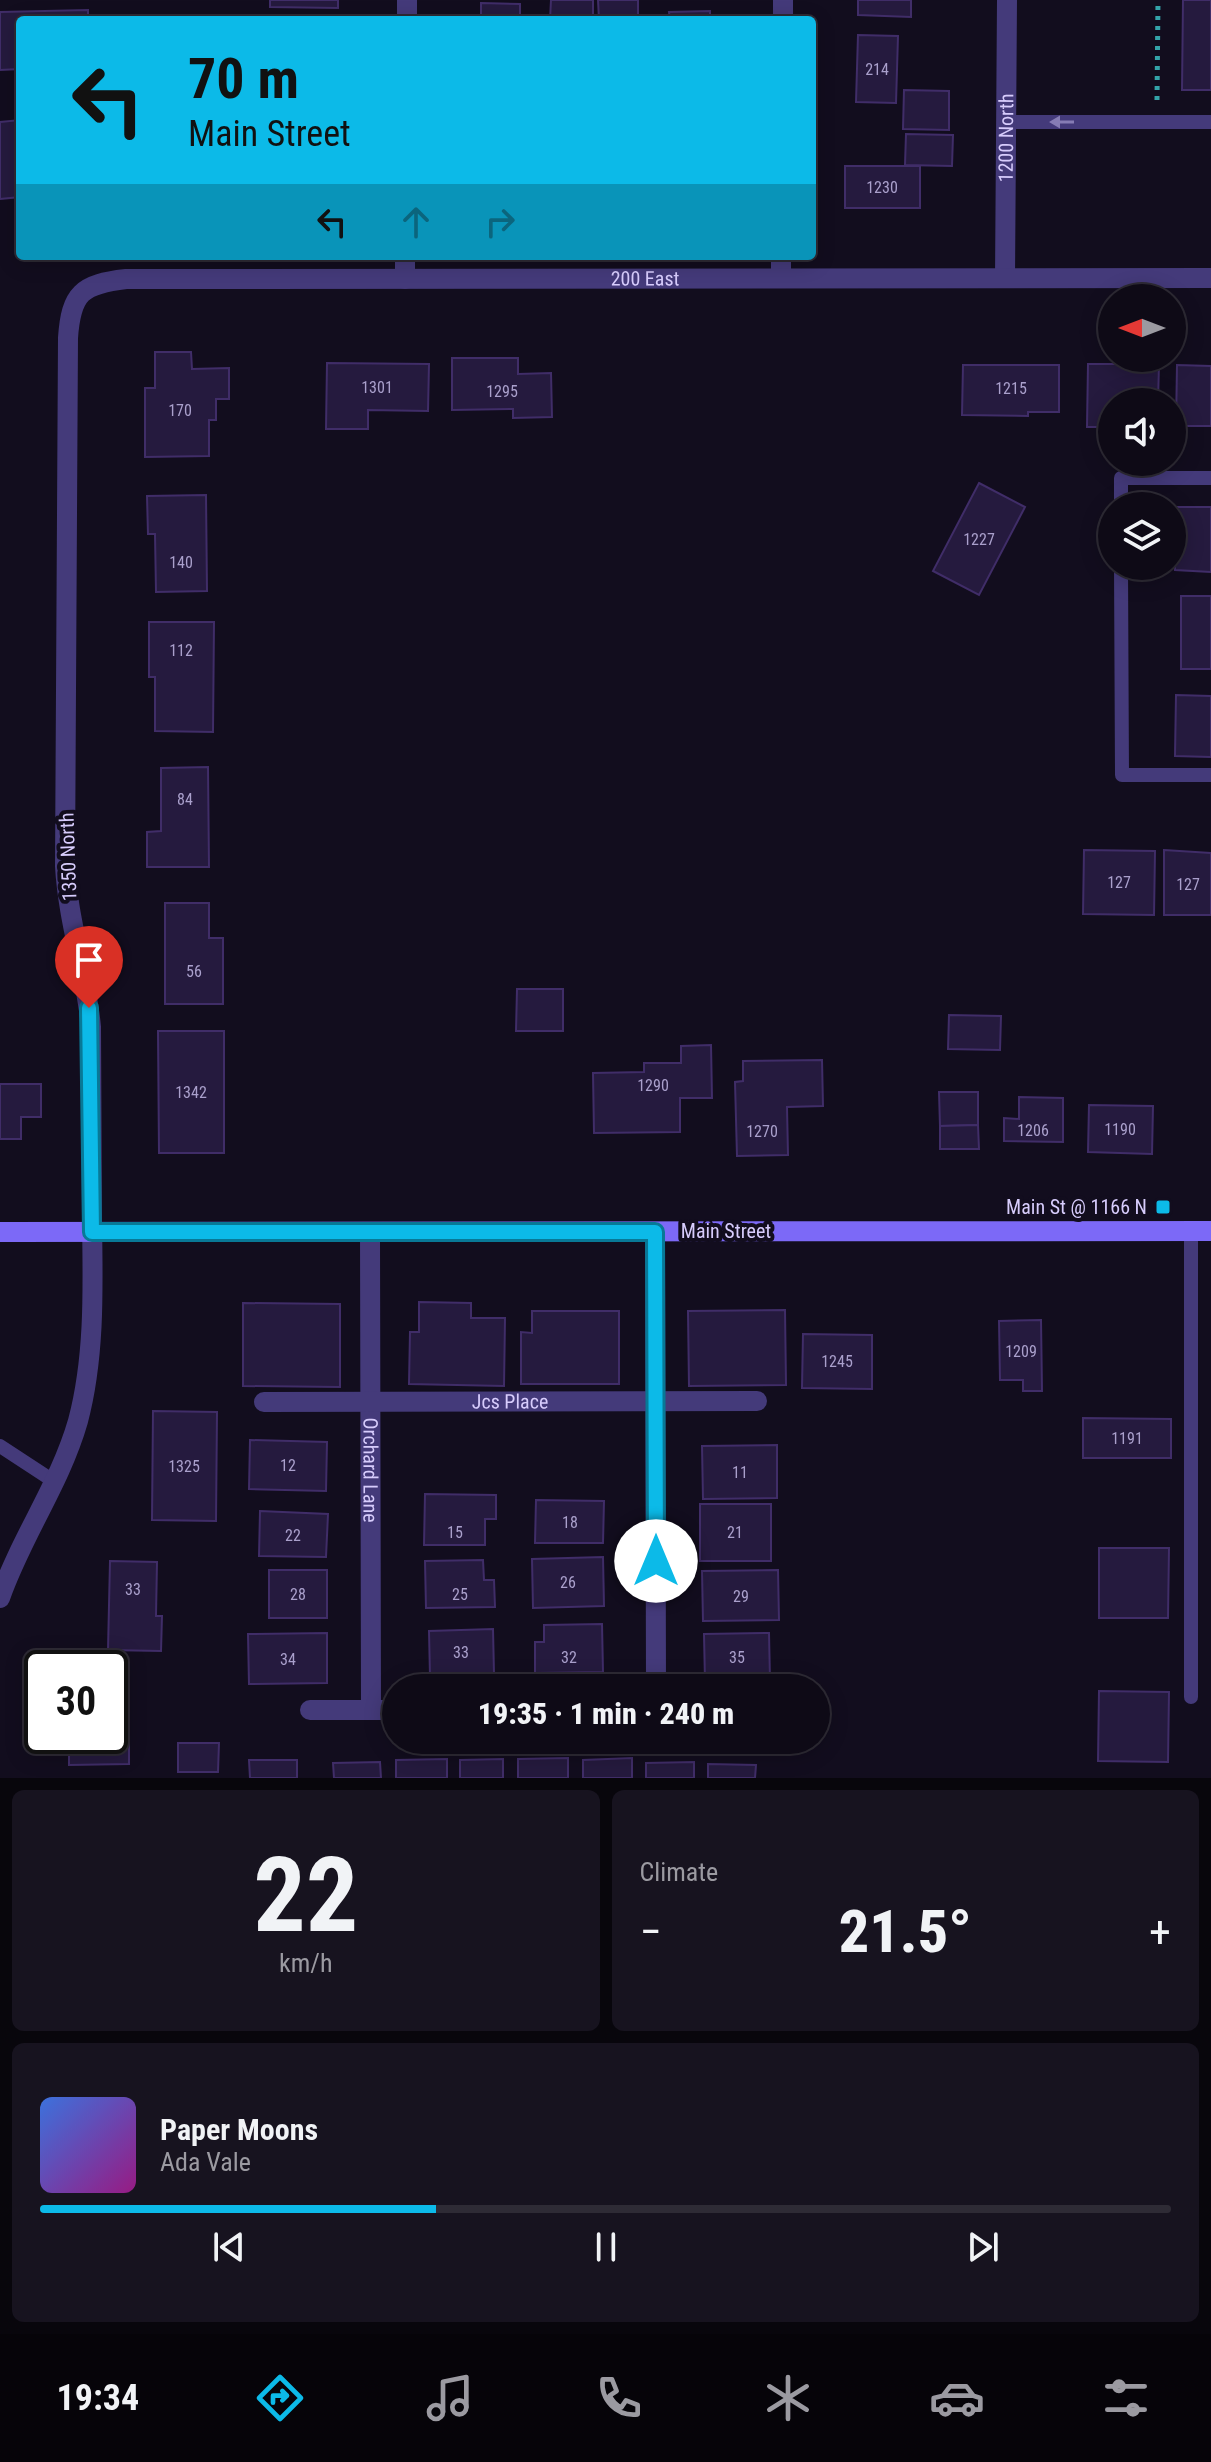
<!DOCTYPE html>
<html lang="en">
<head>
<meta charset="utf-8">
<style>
  :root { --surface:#0e0a16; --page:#17131f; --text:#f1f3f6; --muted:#9b9aa1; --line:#2e2b35; --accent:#0cbae8 }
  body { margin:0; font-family:"Roboto Condensed",sans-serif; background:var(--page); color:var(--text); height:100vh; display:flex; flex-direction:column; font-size:30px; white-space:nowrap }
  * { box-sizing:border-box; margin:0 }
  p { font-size:26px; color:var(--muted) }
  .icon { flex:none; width:44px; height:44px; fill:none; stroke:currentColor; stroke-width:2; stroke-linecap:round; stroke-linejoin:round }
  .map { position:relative; height:1778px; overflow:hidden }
  .sheet { display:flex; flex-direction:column; gap:12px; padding:12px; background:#08060c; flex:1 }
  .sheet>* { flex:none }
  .hud { position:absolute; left:16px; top:16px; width:800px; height:244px; border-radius:8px; box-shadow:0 4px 20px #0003,0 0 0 2px var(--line); background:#0cbae8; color:#111; overflow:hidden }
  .needle { width:52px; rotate:270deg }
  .buttons { position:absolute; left:1098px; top:284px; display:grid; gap:16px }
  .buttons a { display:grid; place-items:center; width:88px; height:88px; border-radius:50%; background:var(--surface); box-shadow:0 4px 20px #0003,0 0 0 2px var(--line); font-size:40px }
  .speed { position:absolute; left:24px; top:1650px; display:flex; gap:16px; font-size:40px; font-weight:700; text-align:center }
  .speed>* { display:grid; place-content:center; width:104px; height:104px; border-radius:50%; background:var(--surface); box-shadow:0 4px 20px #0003,0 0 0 2px var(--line); line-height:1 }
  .speed .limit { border:4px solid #111; border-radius:12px; background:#fff; color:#111 }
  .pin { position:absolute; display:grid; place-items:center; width:68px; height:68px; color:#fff; margin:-82px -34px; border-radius:50% 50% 50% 0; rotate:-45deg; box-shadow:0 0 8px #0007 }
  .pin .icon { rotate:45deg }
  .me { position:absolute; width:88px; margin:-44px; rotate:0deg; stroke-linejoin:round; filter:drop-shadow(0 0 6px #0008) }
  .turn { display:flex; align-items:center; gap:28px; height:168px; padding:0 40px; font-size:36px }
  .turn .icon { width:104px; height:104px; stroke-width:2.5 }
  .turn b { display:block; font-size:56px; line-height:68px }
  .lanes { display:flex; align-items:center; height:76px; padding:0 40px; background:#0003; justify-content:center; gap:40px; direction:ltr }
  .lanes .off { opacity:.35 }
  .big { font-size:60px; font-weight:800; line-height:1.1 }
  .sheet .tile { flex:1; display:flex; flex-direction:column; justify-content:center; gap:12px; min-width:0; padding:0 28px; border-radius:12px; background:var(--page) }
  .sheet .dial { align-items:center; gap:0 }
  .dial b { font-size:104px; line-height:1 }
  .song { display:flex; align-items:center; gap:24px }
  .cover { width:96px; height:96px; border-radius:12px; background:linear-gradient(135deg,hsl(220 70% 55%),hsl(310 70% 35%)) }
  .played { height:8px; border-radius:4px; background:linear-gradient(90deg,var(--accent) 35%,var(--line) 35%) }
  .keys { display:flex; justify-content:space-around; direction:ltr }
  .heat { display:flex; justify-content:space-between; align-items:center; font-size:44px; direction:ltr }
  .sheet .tiles { flex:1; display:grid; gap:12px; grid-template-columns:1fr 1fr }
  .tile:last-child { grid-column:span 2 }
  .trip { position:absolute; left:382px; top:1674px; width:448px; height:80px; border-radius:40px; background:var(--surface); box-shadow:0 4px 20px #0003,0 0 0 2px var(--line); font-weight:800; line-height:80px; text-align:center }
  .menu { display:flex; height:128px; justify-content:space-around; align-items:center; background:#060409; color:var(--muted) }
  .menu .icon { width:56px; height:56px }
  .menu .selected { color:var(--accent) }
  .menu b { font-size:36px; color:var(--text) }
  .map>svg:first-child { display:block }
  .building { fill:#251a3e; stroke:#402d68; stroke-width:2 }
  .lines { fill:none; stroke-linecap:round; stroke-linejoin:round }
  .path { stroke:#34a3a9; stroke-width:5; stroke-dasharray:4 6; stroke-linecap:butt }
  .lane { stroke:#443a7a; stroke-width:14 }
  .street { stroke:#443a7a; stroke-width:20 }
  .secondary { stroke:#7c69f7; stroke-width:20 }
  .oneway { fill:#867cb4 }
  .route-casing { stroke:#087997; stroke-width:20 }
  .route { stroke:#0cbae8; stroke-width:14 }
  .poi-dot { fill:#0cbae8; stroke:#120d1e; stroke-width:3 }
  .labels { text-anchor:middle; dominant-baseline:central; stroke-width:8; stroke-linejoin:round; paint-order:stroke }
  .number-label { font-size:16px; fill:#aaa0cc }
  .street-label { font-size:20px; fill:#d7ccfc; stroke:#120d1e }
  .poi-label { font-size:20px; fill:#d7ccfc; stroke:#120d1e; text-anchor:end }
</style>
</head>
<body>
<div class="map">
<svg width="1211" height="1778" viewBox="0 0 1211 1778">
  <rect width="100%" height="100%" fill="#120d1e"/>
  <g class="building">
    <path d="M270,0H338V8L270,7Z"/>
    <path d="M551,0H593V20H550Z"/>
    <path d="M598,0H638V20H599Z"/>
    <path d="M858,0H911V17L858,15Z"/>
    <path d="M1183,0H1211V90H1182Z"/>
    <path d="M481,3L520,4V20H481Z"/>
    <path d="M88,10V20H20V69L0,70V12Z"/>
    <path d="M710,11V20H670L669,12Z"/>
    <path d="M858,35L898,36L896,103L856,102Z"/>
    <path d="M904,90L949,91V130L903,129Z"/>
    <path d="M20,120V197L0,199V122Z"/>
    <path d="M906,134L953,135L952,166L905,165Z"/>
    <rect x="845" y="166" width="75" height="42"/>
    <path d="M155,352H191L192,369L229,368V399H216V420H209V456L145,457V388H155Z"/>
    <path d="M452,358H518V374L551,373L552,417L513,418V409L452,410Z"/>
    <path d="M327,363L429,364L428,411L368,410V429H326Z"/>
    <path d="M1088,364H1159L1158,402H1112V427H1087Z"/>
    <path d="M963,365H1059V412H1028V416L962,415Z"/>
    <path d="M1177,365L1211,366V426H1176Z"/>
    <path d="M979,483L1025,507L979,595L933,571Z"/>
    <path d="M206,495L207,591L156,592L155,534H148L147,496Z"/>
    <path d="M1175,507H1211V572L1175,570Z"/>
    <rect x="1181" y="596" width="30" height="73"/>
    <path d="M149,622H214L213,732L155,731V677H149Z"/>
    <path d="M1176,695L1211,696V757L1175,756Z"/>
    <path d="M208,767L209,867H147V832L161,831V768Z"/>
    <path d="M1084,850L1155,851L1154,915L1083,914Z"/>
    <path d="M1164,850L1211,853V915H1164Z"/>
    <path d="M165,903H209V938H223V1004H165Z"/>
    <path d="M517,989H563V1031H516Z"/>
    <path d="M949,1015L1001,1016L1000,1050L948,1049Z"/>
    <path d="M158,1031H224V1153H159Z"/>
    <path d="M711,1045L712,1098H680V1132L594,1133L593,1073L644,1072V1063H681V1046Z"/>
    <path d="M822,1060L823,1106L787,1107L788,1155L737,1156L735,1082L743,1081V1061Z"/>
    <path d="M0,1084H41V1117H21V1139H0Z"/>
    <path d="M939,1092H978V1125L940,1126Z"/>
    <path d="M1019,1097L1063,1098V1142L1004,1141V1118L1019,1119Z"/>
    <path d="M1089,1105L1153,1106L1152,1154L1088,1152Z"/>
    <path d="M978,1125L979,1149H940V1126Z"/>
    <path d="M419,1302L471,1303V1318H505L504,1386L409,1384L410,1332H419Z"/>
    <path d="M243,1303L340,1304V1387L243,1386Z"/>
    <path d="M785,1310L786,1385L689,1386L688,1311Z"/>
    <path d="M532,1311H619V1384H521V1332L532,1333Z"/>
    <path d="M1041,1320L1042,1391H1023V1380H1000L999,1321Z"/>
    <path d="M803,1334L872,1335V1389L802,1388Z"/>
    <path d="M153,1411L217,1412L216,1521L152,1520Z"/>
    <path d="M1083,1418L1171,1419V1458H1083Z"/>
    <path d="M250,1440L327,1442L326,1491L249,1489Z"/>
    <path d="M777,1445V1498L703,1499L702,1446Z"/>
    <path d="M425,1494L496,1495V1519H485V1545H424Z"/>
    <path d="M536,1500L604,1501L603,1543H535Z"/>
    <rect x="700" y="1504" width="71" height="57"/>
    <path d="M260,1511L328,1514L326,1557L259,1556Z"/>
    <path d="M1099,1548H1169L1168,1618H1099Z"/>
    <path d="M603,1557L604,1606L533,1608L532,1559Z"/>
    <path d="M483,1560L484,1580H494L495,1607L426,1608L425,1561Z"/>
    <path d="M110,1561L157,1562L156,1616H162L161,1651L108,1650Z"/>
    <rect x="269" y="1570" width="58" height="48"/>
    <path d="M778,1570L779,1620L703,1621L702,1571Z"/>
    <path d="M602,1624L603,1672L535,1673V1642H544V1625Z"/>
    <path d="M493,1629L494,1674L430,1676L429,1631Z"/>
    <path d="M327,1633V1683L249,1684L248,1634Z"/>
    <path d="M769,1633L770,1680L705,1681L704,1634Z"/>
    <path d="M110,1672H129V1764L69,1765V1736H110Z"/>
    <path d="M1099,1691L1169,1692L1168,1762L1098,1761Z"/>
    <path d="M178,1743H219L218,1772H178Z"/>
    <path d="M568,1758V1778H518V1759Z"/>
    <path d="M632,1758V1778H583V1760Z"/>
    <path d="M447,1759V1778H396V1760Z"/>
    <path d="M503,1759V1778H460V1760Z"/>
    <path d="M249,1760H297V1778H250Z"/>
    <path d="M380,1762L381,1778H334L333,1763Z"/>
    <path d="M694,1762V1778H646V1763Z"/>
    <path d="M708,1764L756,1765L755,1778H708Z"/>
  </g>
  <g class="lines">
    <path class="path" d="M1157,100L1158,0"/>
    <g class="lane">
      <path d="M1006,122H1211"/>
      <path d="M1121,506V478H1211"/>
      <path d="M1121,566L1122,775H1211"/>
      <path d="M1191,1231V1697"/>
      <path d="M0,1446L55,1482"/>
    </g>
    <g class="street">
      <path d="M407,20V0"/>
      <path d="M783,20V0"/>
      <path d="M405,256V279"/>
      <path d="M781,256V278"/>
      <path id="s1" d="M1005,278L1007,0"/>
      <path id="s2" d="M370,1232L371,1710"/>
      <path d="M655,1232L656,1688"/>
      <path id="s3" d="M264,1402L757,1401"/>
      <path id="s4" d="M0,1598C21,1537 60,1484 78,1421C95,1357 93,1287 92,1222C92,1157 91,1092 91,1027C86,973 68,921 65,866L68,338C71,293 82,284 126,279L1211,278"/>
      <path d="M310,1710H396"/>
    </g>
    <path class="secondary" d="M0,1232L1211,1231"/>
  </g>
  <defs><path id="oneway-solid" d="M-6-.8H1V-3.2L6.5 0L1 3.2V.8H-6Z" transform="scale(2)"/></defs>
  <use class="oneway" href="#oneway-solid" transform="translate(1062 122) rotate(180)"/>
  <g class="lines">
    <g class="route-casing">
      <path id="route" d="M89,1008L92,1232H655L656,1561"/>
    </g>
    <use href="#route" class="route"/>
  </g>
  <rect class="poi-dot" x="1155" y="1199" width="16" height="16" rx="4"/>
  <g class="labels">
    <g class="number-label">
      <text x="877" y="69">214</text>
      <text x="882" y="187">1230</text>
      <text x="377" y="387">1301</text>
      <text x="1011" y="388">1215</text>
      <text x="502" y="391">1295</text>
      <text x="180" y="410">170</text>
      <text x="979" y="539">1227</text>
      <text x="181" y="562">140</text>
      <text x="181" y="650">112</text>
      <text x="185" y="799">84</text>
      <text x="1119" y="882">127</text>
      <text x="1188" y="884">127</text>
      <text x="194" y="971">56</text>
      <text x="653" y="1085">1290</text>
      <text x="191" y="1092">1342</text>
      <text x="1120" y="1129">1190</text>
      <text x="1033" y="1130">1206</text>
      <text x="762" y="1131">1270</text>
      <text x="1021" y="1351">1209</text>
      <text x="837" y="1361">1245</text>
      <text x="1127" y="1438">1191</text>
      <text x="288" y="1465">12</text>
      <text x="184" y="1466">1325</text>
      <text x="740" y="1472">11</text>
      <text x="570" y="1522">18</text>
      <text x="455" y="1532">15</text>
      <text x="735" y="1532">21</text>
      <text x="293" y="1535">22</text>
      <text x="568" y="1582">26</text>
      <text x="133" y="1589">33</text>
      <text x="298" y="1594">28</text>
      <text x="460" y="1594">25</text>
      <text x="741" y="1596">29</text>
      <text x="461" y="1652">33</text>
      <text x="569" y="1657">32</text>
      <text x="737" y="1657">35</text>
      <text x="288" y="1659">34</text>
    </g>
    <g class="street-label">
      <text stroke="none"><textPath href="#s1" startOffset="140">1200 North</textPath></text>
      <text stroke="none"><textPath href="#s4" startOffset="1894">200 East</textPath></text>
      <text transform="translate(68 857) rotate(-92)">1350 North</text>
      <text x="726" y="1231">Main Street</text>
      <text stroke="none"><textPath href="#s3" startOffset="246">Jcs Place</textPath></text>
      <text stroke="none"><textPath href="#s2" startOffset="238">Orchard Lane</textPath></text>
    </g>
    <g class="poi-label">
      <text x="1147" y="1207">Main St @ 1166 N</text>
    </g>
  </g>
</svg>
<div class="buttons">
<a><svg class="needle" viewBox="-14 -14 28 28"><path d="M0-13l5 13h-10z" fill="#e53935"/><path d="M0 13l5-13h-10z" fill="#9b9aa1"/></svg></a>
<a><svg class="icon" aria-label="sound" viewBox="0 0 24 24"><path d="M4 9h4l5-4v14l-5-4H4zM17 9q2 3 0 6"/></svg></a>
<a><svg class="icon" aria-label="layers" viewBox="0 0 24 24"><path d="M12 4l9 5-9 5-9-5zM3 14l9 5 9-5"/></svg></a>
</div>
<div class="speed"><div class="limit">30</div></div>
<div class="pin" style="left:89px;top:1008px;background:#d93025"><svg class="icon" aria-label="arrive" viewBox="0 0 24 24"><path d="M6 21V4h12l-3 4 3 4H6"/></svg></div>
<svg class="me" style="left:656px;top:1561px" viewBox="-20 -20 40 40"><circle r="19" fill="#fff"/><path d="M0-13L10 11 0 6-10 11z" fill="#0cbae8"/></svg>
<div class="trip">19:35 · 1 min · 240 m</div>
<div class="hud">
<div class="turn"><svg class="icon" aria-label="left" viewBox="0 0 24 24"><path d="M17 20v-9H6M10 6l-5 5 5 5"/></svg><div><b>70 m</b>Main Street</div></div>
<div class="lanes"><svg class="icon" aria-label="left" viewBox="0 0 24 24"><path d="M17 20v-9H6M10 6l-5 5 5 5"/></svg><svg class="icon off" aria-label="ahead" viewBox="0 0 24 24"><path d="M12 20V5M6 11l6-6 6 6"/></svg><svg class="icon off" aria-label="right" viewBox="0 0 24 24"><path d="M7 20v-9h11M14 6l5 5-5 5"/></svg></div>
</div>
</div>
<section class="sheet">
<div class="tiles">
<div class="tile dial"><b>22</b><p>km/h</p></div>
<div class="tile"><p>Climate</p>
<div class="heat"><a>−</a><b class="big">21.5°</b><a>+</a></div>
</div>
<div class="tile">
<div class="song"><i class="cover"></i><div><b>Paper Moons</b><p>Ada Vale</p></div></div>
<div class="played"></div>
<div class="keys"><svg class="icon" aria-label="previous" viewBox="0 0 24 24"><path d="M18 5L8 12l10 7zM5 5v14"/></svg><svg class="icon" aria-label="pause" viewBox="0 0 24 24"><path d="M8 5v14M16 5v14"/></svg><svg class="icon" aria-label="next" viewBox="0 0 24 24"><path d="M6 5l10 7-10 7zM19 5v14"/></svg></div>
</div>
</div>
</section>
<nav class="menu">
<b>19:34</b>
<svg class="icon selected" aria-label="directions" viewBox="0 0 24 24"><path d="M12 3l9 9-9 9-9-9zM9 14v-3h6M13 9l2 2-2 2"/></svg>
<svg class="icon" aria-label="music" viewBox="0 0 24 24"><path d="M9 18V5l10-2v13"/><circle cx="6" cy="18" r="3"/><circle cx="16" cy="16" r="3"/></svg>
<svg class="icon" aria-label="phone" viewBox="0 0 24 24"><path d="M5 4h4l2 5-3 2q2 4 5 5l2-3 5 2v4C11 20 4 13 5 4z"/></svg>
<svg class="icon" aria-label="climate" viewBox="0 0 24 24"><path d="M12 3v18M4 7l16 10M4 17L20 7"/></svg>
<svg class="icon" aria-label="car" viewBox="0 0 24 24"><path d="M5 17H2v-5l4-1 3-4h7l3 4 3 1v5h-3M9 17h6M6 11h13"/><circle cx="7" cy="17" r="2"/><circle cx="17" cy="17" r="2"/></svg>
<svg class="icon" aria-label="filters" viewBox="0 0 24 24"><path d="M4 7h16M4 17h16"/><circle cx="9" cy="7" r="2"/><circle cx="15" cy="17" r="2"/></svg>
</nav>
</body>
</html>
